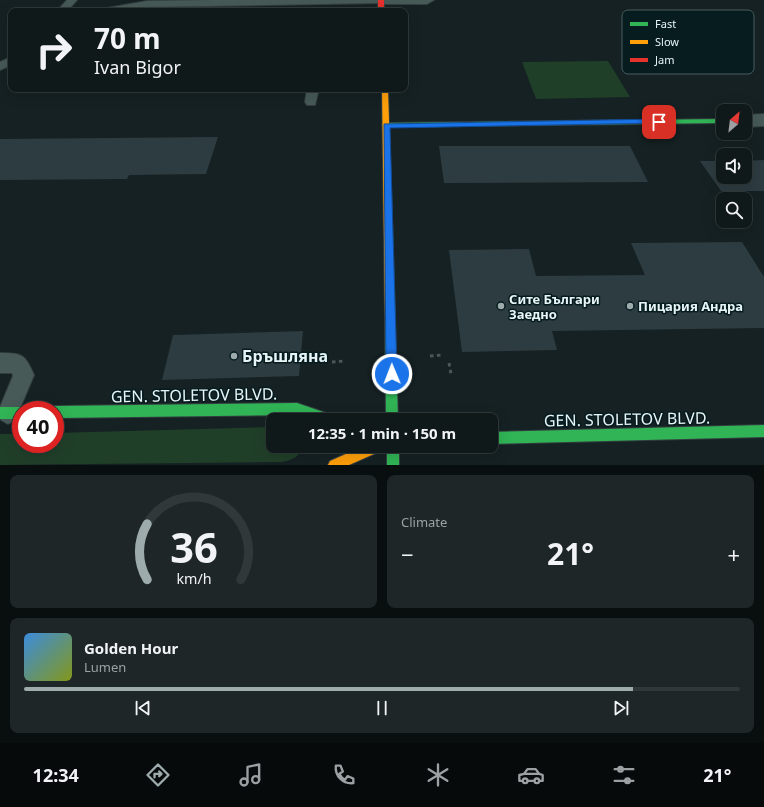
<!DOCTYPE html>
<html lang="en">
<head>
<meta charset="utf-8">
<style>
  :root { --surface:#10191a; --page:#1e2627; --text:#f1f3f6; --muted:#9ca0a2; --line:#303839; --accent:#9eabad }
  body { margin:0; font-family:"Noto Sans",sans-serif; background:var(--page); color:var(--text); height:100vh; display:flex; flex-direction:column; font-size:15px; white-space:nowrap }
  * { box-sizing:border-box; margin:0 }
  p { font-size:13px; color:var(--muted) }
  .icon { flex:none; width:22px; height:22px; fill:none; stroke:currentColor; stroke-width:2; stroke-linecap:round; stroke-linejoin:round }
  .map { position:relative; height:465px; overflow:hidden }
  .details { display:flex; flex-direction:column; gap:10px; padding:10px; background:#090e0e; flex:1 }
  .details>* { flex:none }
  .top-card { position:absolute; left:8px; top:8px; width:400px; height:84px; border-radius:8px; box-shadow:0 4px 16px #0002,0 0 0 1px var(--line); background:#10191a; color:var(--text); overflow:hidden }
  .needle { width:26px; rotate:28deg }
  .tools { position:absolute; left:716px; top:104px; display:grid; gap:8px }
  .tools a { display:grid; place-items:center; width:36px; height:36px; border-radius:8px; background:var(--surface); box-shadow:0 4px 16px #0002,0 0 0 1px var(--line); font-size:20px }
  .speed { position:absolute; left:12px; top:401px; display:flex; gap:8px; font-size:20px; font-weight:700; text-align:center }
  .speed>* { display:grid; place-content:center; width:52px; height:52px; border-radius:50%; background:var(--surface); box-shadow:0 4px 16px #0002,0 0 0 1px var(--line); line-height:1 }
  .speed .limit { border:6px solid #d22; background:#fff; color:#111 }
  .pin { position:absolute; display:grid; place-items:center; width:34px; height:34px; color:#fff; margin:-17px; border-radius:8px; box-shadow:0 2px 6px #0006 }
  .me { position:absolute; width:44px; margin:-22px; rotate:359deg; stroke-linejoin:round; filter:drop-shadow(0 0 3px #0008) }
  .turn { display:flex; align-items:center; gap:14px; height:84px; padding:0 20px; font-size:18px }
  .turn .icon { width:52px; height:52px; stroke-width:2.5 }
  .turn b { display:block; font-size:28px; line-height:34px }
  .big { font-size:30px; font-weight:700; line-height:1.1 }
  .details .widget { flex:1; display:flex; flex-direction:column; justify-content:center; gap:6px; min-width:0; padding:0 14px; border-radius:8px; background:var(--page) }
  .details .dial { align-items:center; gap:0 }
  .dial svg { height:104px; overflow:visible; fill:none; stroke:var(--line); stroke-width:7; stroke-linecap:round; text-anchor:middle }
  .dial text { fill:var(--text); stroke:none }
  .song { display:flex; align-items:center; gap:12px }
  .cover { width:48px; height:48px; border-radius:6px; background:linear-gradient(135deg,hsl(210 70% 55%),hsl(70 70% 35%)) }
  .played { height:4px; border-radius:2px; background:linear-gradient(90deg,var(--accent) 85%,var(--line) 85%) }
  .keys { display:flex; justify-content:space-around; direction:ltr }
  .heat { display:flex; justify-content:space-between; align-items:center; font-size:22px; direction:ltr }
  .details .tiles { flex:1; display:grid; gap:10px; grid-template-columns:1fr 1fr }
  .widget:last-child { grid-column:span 2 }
  .trip { position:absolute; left:266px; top:413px; width:232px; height:40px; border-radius:8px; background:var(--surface); box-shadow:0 4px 16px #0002,0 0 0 1px var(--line); font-weight:700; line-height:40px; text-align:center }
  .dock { display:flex; height:64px; justify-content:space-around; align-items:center; background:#060a0a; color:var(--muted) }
  .dock .icon { width:28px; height:28px }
  .dock .on { color:var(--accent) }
  .dock b { font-size:18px; color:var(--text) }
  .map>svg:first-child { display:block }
  .green { fill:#203f29 }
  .building { fill:#2d3c41 }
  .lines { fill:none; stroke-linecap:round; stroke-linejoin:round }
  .lane-casing { stroke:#333e40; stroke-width:2 }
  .street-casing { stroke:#333e40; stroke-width:2 }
  .fast-casing { stroke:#333e40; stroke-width:2 }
  .slow-casing { stroke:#333e40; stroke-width:2 }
  .jam-casing { stroke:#333e40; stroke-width:2 }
  .path { stroke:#4a5857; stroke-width:3; stroke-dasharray:3.5 3.5; stroke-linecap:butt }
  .lane { fill:#475a58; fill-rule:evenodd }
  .street { fill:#475a58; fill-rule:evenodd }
  .fast { fill:#30b455; fill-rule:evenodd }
  .slow { fill:#ff9f0a; fill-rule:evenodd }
  .jam { fill:#e5322d; fill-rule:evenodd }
  .route { fill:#1a73e8; stroke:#114b97 }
  .poi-dot { fill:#9eabad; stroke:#061c1f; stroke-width:1.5 }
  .labels { text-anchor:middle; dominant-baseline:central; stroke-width:3; stroke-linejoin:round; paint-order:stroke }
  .poi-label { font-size:13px; font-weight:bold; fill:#e8f5f7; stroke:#061c1f; text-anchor:start }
  .near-poi-label { font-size:16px; font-weight:bold; fill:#e8f5f7; stroke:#061c1f; text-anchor:start }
  .near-street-label { font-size:16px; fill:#e8f5f7; stroke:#061c1f }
  .key { fill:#061c1f; stroke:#4a5d60; stroke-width:1 }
  .key-label { font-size:11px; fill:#e8f5f7 }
</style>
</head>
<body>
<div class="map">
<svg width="764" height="465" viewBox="0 0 764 465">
  <rect width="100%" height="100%" fill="#152123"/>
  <g class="green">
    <path d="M608,61L630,97L536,99L522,62Z"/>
    <path d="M273,427V446H303C300,457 292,460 282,462L0,465V434H21V444H55V433Z"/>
  </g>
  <g class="building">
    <path d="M218,137L206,174L129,175L127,179L0,180V139Z"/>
    <path d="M439,146H630L648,182L444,183Z"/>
    <path d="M764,160V191H721L700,161H723V177H745V161Z"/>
    <path d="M742,242L764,277V328L552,331L557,350L462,352L449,250L529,249L536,276L645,275L631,243Z"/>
    <path d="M303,331L299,376L162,380L173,335Z"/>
  </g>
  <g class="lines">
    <g class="lane-casing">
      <g id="lane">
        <path d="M67,0H77L67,11H57Z"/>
        <path d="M212,0H386L381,3L147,7L124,11H102L107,8L147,1Z"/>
        <path d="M11,57V65L0,70V62Z"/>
        <path d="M307,89H319L315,105H307L305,102Z"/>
        <path d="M0,353C22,353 25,354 34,375L15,420L8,424L1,420L0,407L13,376L12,373H0Z"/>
      </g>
    </g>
    <g class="street-casing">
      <g id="street">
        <path d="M374,0H434L427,4H381Z"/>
        <path d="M764,114V126L745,127V115Z"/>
      </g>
    </g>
    <g class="fast-casing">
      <g id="fast">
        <path d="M723,119V123L386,127L382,125L386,123Z"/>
        <path d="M390,312L394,314L395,317L398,420H386L385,317L386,314Z"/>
        <path d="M297,403L335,416L337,420H313L297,415L55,418V410H50L51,408L55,406Z"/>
        <path d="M0,407H21L26,410H21V419H0Z"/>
        <path d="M764,425V437L491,444V432Z"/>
        <rect x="387" y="446" width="12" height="19"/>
      </g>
    </g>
    <g class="slow-casing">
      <g id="slow">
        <path d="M382,89H388L395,317L394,320L390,322L386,320L385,317Z"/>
        <path d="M364,446H385L383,450L349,465H328L330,461Z"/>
      </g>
    </g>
    <g class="jam-casing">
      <rect id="jam" x="378" y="0" width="6" height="11"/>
    </g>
    <g class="path">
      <path d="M430,356L442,355"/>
      <path d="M332,362L344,361"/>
      <path d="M449,363L451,374"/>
    </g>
    <use href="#lane" class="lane"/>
    <use href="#street" class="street"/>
    <use href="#fast" class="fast"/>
    <use href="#slow" class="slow"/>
    <use href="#jam" class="jam"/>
  </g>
  <path class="route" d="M659,119L662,120V123L390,128L397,374L396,378L392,379L387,378L386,374L384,124Z"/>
  <g class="poi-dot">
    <circle cx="501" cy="306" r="4"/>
    <circle cx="630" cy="306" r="4"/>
    <circle cx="234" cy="356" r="4"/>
  </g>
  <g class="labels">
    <g class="poi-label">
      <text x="509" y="299">Сите Българи<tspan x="509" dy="15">Заедно</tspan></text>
      <text x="638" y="306">Пицария Андра</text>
    </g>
    <g class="near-poi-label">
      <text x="242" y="356">Бръшляна</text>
    </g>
    <g class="near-street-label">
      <text transform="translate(194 395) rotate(-1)">GEN. STOLETOV BLVD.</text>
      <text transform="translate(627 419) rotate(-1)">GEN. STOLETOV BLVD.</text>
    </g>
  </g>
  <rect x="622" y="10" width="132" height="64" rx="6" class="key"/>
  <rect x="630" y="22" width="18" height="4" fill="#30b455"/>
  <rect x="630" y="40" width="18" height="4" fill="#ff9f0a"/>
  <rect x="630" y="58" width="18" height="4" fill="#e5322d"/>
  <g class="key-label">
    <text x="655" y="28">Fast</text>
    <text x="655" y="46">Slow</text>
    <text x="655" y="64">Jam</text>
  </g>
</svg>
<div class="tools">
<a><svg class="needle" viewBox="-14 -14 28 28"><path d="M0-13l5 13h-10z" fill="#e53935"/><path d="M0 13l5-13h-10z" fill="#9ca0a2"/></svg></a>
<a><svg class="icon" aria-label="sound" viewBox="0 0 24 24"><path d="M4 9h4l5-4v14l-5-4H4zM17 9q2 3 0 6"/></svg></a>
<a><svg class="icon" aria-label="search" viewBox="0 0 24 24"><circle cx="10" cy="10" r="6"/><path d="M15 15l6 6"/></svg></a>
</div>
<div class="speed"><div class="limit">40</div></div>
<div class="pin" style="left:659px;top:122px;background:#d93025"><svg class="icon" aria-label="arrive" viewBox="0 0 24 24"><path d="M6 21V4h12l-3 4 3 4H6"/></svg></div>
<svg class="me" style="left:392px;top:374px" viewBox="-20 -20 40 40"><circle r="17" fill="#1a73e8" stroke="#fff" stroke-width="3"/><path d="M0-11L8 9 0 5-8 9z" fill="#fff"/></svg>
<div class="trip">12:35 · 1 min · 150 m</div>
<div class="top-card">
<div class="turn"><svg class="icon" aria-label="right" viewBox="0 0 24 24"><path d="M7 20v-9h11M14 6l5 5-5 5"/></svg><div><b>70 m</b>Ivan Bigor</div></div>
</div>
</div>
<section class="details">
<div class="tiles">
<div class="widget dial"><svg viewBox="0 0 100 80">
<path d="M14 69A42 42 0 1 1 86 69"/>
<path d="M14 69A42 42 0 0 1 14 26" stroke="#9eabad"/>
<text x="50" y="56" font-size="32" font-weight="700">36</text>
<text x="50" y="72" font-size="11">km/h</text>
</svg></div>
<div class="widget"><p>Climate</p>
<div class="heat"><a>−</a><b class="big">21°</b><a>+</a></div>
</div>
<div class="widget">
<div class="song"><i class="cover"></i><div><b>Golden Hour</b><p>Lumen</p></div></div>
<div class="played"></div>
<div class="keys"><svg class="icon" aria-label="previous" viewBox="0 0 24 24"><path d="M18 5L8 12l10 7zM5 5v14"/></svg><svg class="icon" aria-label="pause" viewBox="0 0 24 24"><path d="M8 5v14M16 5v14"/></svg><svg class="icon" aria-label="next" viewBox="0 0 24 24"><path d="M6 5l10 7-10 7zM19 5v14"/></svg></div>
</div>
</div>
</section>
<nav class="dock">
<b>12:34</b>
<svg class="icon on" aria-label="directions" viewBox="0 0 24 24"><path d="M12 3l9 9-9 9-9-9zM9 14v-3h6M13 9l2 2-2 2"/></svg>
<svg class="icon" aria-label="music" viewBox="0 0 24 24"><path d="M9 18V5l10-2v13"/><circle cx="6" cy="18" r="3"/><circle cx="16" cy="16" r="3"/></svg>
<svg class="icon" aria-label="phone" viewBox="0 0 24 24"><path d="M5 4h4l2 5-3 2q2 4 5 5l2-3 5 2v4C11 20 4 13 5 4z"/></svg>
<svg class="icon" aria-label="climate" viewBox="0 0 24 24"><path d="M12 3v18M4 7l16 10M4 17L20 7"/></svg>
<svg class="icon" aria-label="car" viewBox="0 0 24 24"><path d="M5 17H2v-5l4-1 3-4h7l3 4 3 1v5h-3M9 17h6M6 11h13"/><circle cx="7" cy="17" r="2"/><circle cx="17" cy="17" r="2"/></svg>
<svg class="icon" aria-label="filters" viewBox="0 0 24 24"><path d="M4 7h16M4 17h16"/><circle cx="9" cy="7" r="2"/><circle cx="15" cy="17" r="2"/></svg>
<b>21°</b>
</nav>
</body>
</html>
